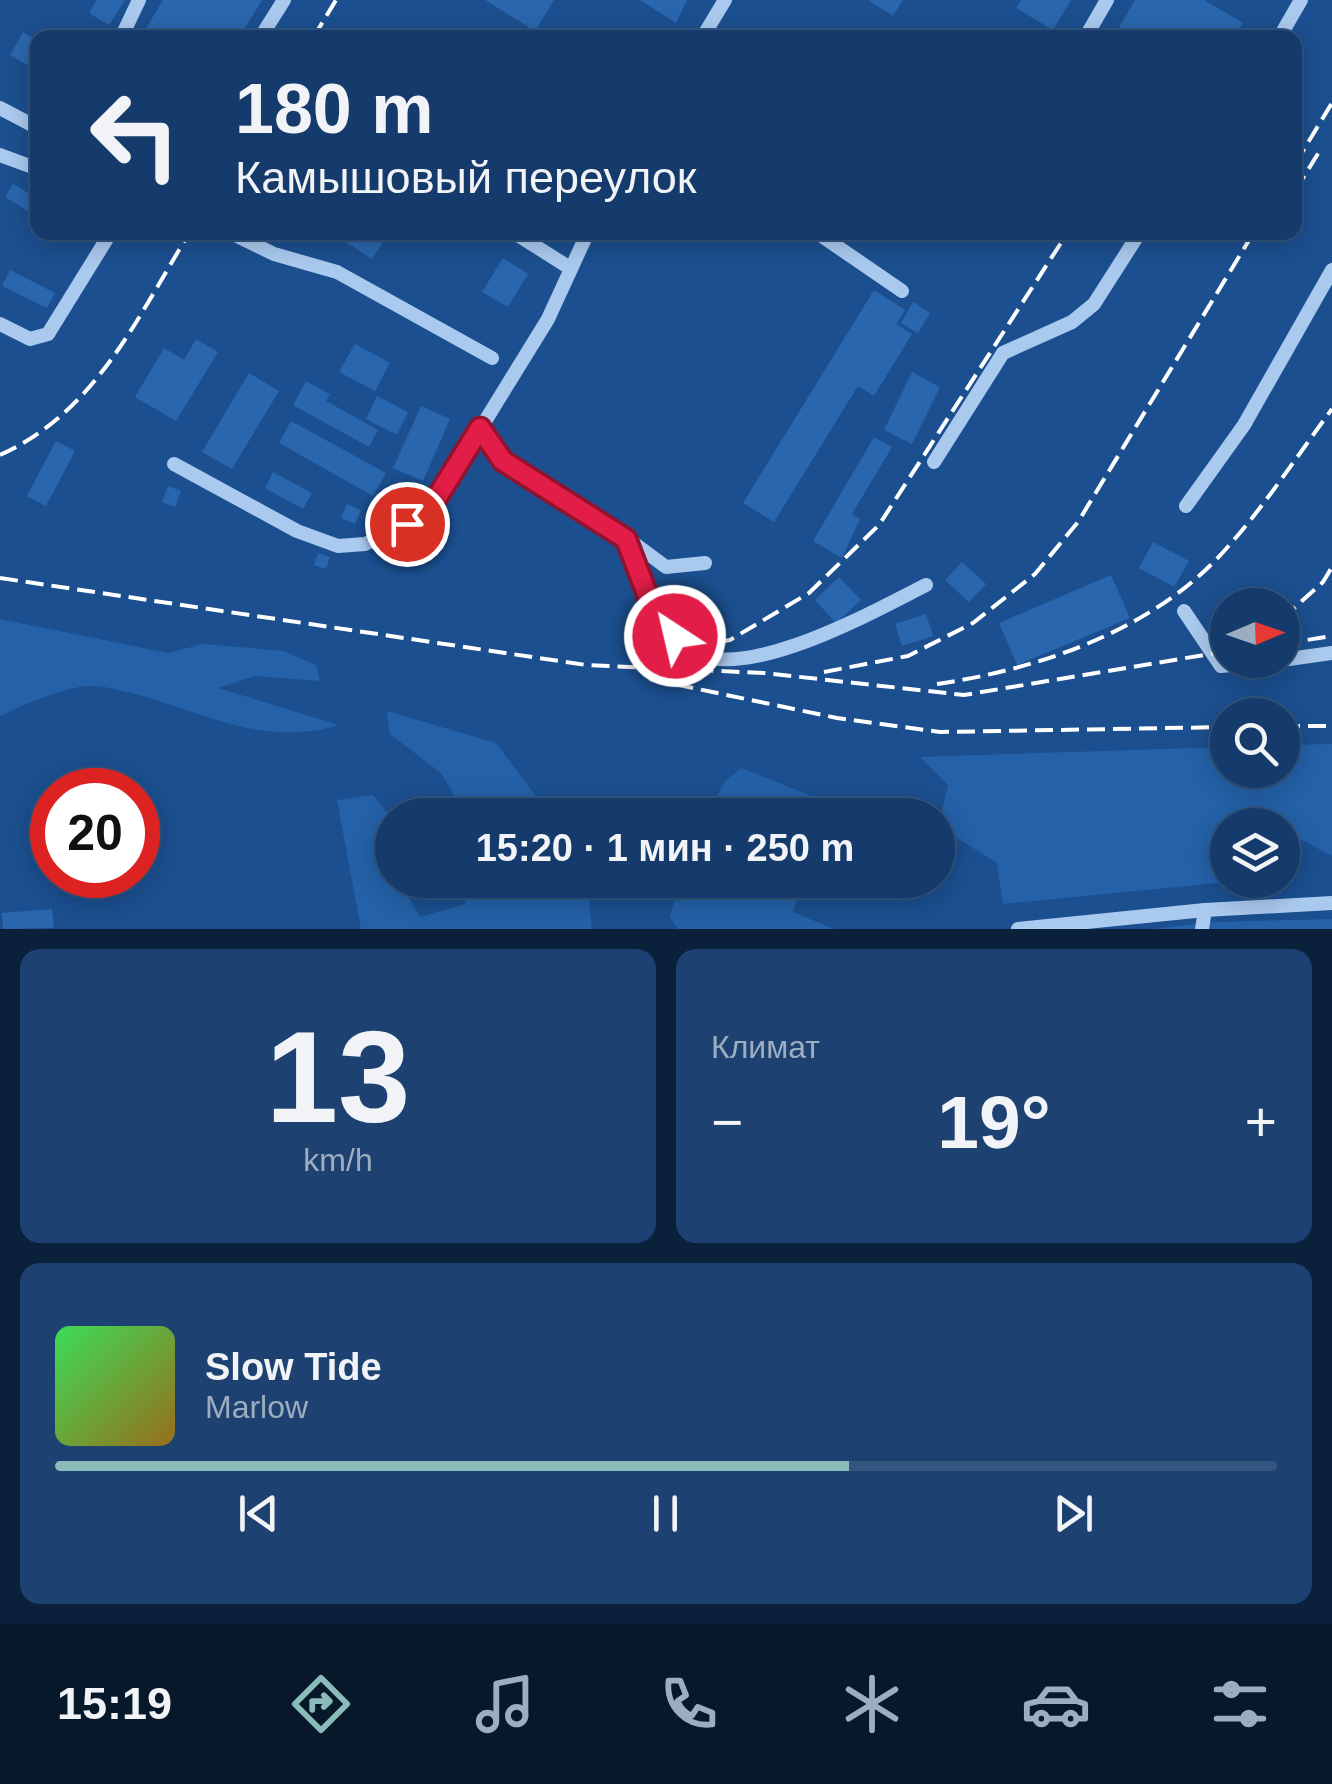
<!DOCTYPE html>
<html lang="ru">
<head>
<meta charset="utf-8">
<style>
  :root { --surface:#143b6b; --page:#1d4271; --text:#f1f3f6; --muted:#9dadc1; --line:#33557e; --accent:#8bbbb9 }
  body { margin:0; font-family:Arial,sans-serif; background:var(--page); color:var(--text); height:100vh; display:flex; flex-direction:column; font-size:38px; white-space:nowrap }
  * { box-sizing:border-box; margin:0 }
  p { font-size:32px; color:var(--muted) }
  .icon { flex:none; width:55px; height:55px; fill:none; stroke:currentColor; stroke-width:2; stroke-linecap:round; stroke-linejoin:round }
  .map { position:relative; height:929px; overflow:hidden }
  .side { display:flex; flex-direction:column; gap:20px; padding:20px; background:#0b203b; flex:1 }
  .side>* { flex:none }
  .banner { position:absolute; left:30px; top:30px; width:1272px; height:210px; border-radius:20px; box-shadow:0 5px 25px #0003,0 0 0 2px var(--line); background:#143b6b; color:var(--text); overflow:hidden }
  .needle { width:65px; rotate:88deg }
  .fabs { position:absolute; left:1210px; top:588px; display:grid; gap:20px }
  .fabs a { display:grid; place-items:center; width:90px; height:90px; border-radius:50%; background:var(--surface); box-shadow:0 5px 25px #0003,0 0 0 2px var(--line); font-size:50px }
  .speed { position:absolute; left:30px; top:768px; display:flex; gap:20px; font-size:50px; font-weight:700; text-align:center }
  .speed>* { display:grid; place-content:center; width:130px; height:130px; border-radius:50%; background:var(--surface); box-shadow:0 5px 25px #0003,0 0 0 2px var(--line); line-height:1 }
  .speed .limit { border:15px solid #d22; background:#fff; color:#111 }
  .pin { position:absolute; display:grid; place-items:center; width:85px; height:85px; color:#fff; margin:-42px; border:5px solid #fff; border-radius:50%; box-shadow:0 2px 10px #0007 }
  .me { position:absolute; width:110px; margin:-55px; rotate:325deg; stroke-linejoin:round; filter:drop-shadow(0 0 8px #0008) }
  .turn { display:flex; align-items:center; gap:35px; height:210px; padding:0 40px; font-size:45px }
  .turn .icon { width:130px; height:130px; stroke-width:2.5 }
  .turn b { display:block; font-size:70px; line-height:85px }
  .big { font-size:75px; font-weight:700; line-height:1.1 }
  .side .widget { flex:1; display:flex; flex-direction:column; justify-content:center; gap:15px; min-width:0; padding:0 35px; border-radius:20px; background:var(--page) }
  .side .dial { align-items:center; gap:0 }
  .dial b { font-size:130px; line-height:1 }
  .song { display:flex; align-items:center; gap:30px }
  .cover { width:120px; height:120px; border-radius:15px; background:linear-gradient(135deg,hsl(130 70% 55%),hsl(40 70% 35%)) }
  .played { height:10px; border-radius:5px; background:linear-gradient(90deg,var(--accent) 65%,var(--line) 65%) }
  .keys { display:flex; justify-content:space-around; direction:ltr }
  .heat { display:flex; justify-content:space-between; align-items:center; font-size:55px; direction:ltr }
  .side .tiles { flex:1; display:grid; gap:20px; grid-template-columns:1fr 1fr }
  .widget:last-child { grid-column:span 2 }
  .trip { position:absolute; left:375px; top:798px; width:580px; height:100px; border-radius:50px; background:var(--surface); box-shadow:0 5px 25px #0003,0 0 0 2px var(--line); font-weight:700; line-height:100px; text-align:center }
  .dock { display:flex; height:160px; justify-content:space-around; align-items:center; background:#08182b; color:var(--muted) }
  .dock .icon { width:70px; height:70px }
  .dock .selected { color:var(--accent) }
  .dock b { font-size:45px; color:var(--text) }
  .map>svg:first-child { display:block }
  .green { fill:#2461a8 }
  .building { fill:#2a66ad }
  .lines { fill:none; stroke-linecap:round; stroke-linejoin:round }
  .minor { stroke:#a9c9ee; stroke-width:14 }
  .rail { stroke:#fff; stroke-width:4; stroke-dasharray:18 8; stroke-linecap:butt }
  .route-casing { stroke:#92132f; stroke-width:25 }
  .route { stroke:#e11d48; stroke-width:18 }
</style>
</head>
<body>
<div class="map">
<svg width="1332" height="929" viewBox="0 0 1332 929">
  <rect width="100%" height="100%" fill="#1b4f8f"/>
  <g class="green">
    <path d="M0,619L168,653L203,644L284,651L316,665L320,681L255,676L218,688L339,725C248,752 182,697 96,686C73,683 21,706 0,716Z"/>
    <path d="M387,711L496,743L550,815H465L442,774L390,734Z"/>
    <path d="M1332,744V856L1302,840L1283,859L1282,825H1228V880H1248L1003,904L997,863L938,826L948,785L920,757L1227,747L1228,770H1282L1283,745Z"/>
    <path d="M741,768L829,803L825,815H707L725,781Z"/>
    <path d="M373,795L392,819V880H405L402,886L420,917L465,904L470,880H587L592,929H361L337,800Z"/>
    <path d="M680,880H804L793,912L834,929H678L670,917Z"/>
    <path d="M1332,919V929H1152L1213,922Z"/>
  </g>
  <g class="building">
    <path d="M97,0H125L109,25L89,13Z"/>
    <path d="M163,0H262L239,38H140Z"/>
    <path d="M485,0H554L535,31Z"/>
    <path d="M640,0H687L676,23Z"/>
    <path d="M868,0H903L893,16Z"/>
    <path d="M1021,0H1071L1053,30L1016,8Z"/>
    <path d="M1135,0H1204L1243,23L1234,38H1113Z"/>
    <path d="M659,27L676,38H652Z"/>
    <path d="M23,32L38,41V71L10,55Z"/>
    <path d="M13,184L38,199V217L5,197Z"/>
    <path d="M352,232H389L372,259L346,242Z"/>
    <path d="M503,258L528,274L508,307L482,292Z"/>
    <path d="M10,270L55,293L47,308L2,286Z"/>
    <path d="M874,290L905,310L896,324L912,334L874,396L858,386L774,522L743,503Z"/>
    <path d="M913,302L930,313L918,333L901,323Z"/>
    <path d="M196,339L218,352L176,421L135,397L164,348L184,360Z"/>
    <path d="M355,344L390,363L375,391L339,372Z"/>
    <path d="M912,372L940,387L912,444L884,430Z"/>
    <path d="M249,373L279,391L232,469L202,452Z"/>
    <path d="M306,381L330,394L326,401L378,430L369,447L293,405Z"/>
    <path d="M377,396L408,412L397,435L366,419Z"/>
    <path d="M421,406L450,419L423,481L393,468Z"/>
    <path d="M291,421L386,473L373,496L279,443Z"/>
    <path d="M874,437L892,447L852,514L860,519L842,558L813,541Z"/>
    <path d="M56,441L75,451L46,506L27,496Z"/>
    <path d="M273,472L312,493L303,509L265,488Z"/>
    <path d="M400,481L413,487L403,506L390,499Z"/>
    <path d="M168,486L181,491L175,507L162,502Z"/>
    <path d="M347,504L361,510L355,524L341,518Z"/>
    <path d="M1153,542L1189,561L1174,587L1139,568Z"/>
    <path d="M318,553L330,557L326,569L314,565Z"/>
    <path d="M962,562L986,584L969,602L945,580Z"/>
    <path d="M1111,575L1130,618L1017,665L999,623Z"/>
    <path d="M839,577L861,600L836,623L815,600Z"/>
    <path d="M926,614L933,636L902,646L895,624Z"/>
    <path d="M52,909L54,928L3,929L2,913Z"/>
  </g>
  <g class="lines">
    <g class="minor">
      <path d="M121,38L139,0"/>
      <path d="M260,38L284,0"/>
      <path d="M702,38L725,0"/>
      <path d="M1085,38L1107,0"/>
      <path d="M1279,38L1301,0"/>
      <path d="M0,108L38,128"/>
      <path d="M0,155L38,169"/>
      <path d="M229,232L274,254L337,272L492,358"/>
      <path d="M513,232L570,268"/>
      <path d="M816,232L902,291"/>
      <path d="M0,324L30,339L48,334L111,232"/>
      <path d="M480,429L503,461L604,521L666,567L705,563"/>
      <path d="M934,462L1003,353L1072,322L1094,304L1140,232"/>
      <path d="M174,464L297,531L338,546L365,544L407,524L447,483L548,319L588,232"/>
      <path d="M1186,506L1244,425L1332,270"/>
      <path d="M626,539C640,576 652,629 689,651C746,684 874,611 926,585"/>
      <path d="M1184,611L1221,666L1282,660"/>
      <path d="M1282,660L1332,653"/>
      <path d="M1018,929L1205,910L1332,903"/>
      <path d="M1202,929L1205,910"/>
    </g>
    <g class="rail">
      <path d="M313,38L336,0"/>
      <path d="M1295,164L1332,103"/>
      <path d="M1295,191L1319,152"/>
      <path d="M0,455C97,411 136,319 190,232"/>
      <path d="M0,578L586,665L764,673L964,695L1228,651"/>
      <path d="M1282,619L1323,582L1332,567"/>
      <path d="M1282,644L1332,636"/>
      <path d="M640,657L730,640L809,593L879,525L1068,232"/>
      <path d="M824,672L908,656L973,623L1035,574L1078,522L1254,232"/>
      <path d="M650,679L837,718L940,732L1228,727"/>
      <path d="M937,684C1040,669 1154,630 1225,550C1264,507 1297,456 1332,409"/>
      <path d="M1282,726H1332"/>
    </g>
  </g>
  <g class="lines">
    <g class="route-casing">
      <path id="route" d="M407,524L438,496L480,428L503,461L626,539L652,607L675,636"/>
    </g>
    <use href="#route" class="route"/>
  </g>
</svg>
<div class="fabs">
<a><svg class="needle" viewBox="-14 -14 28 28"><path d="M0-13l5 13h-10z" fill="#e53935"/><path d="M0 13l5-13h-10z" fill="#9dadc1"/></svg></a>
<a><svg class="icon" aria-label="search" viewBox="0 0 24 24"><circle cx="10" cy="10" r="6"/><path d="M15 15l6 6"/></svg></a>
<a><svg class="icon" aria-label="layers" viewBox="0 0 24 24"><path d="M12 4l9 5-9 5-9-5zM3 14l9 5 9-5"/></svg></a>
</div>
<div class="speed"><div class="limit">20</div></div>
<div class="pin" style="left:407px;top:524px;background:#d93025"><svg class="icon" aria-label="arrive" viewBox="0 0 24 24"><path d="M6 21V4h12l-3 4 3 4H6"/></svg></div>
<svg class="me" style="left:675px;top:636px" viewBox="-20 -20 40 40"><circle r="17" fill="#e11d48" stroke="#fff" stroke-width="3"/><path d="M0-11L8 9 0 5-8 9z" fill="#fff"/></svg>
<div class="trip">15:20 · 1 мин · 250 m</div>
<div class="banner">
<div class="turn"><svg class="icon" aria-label="left" viewBox="0 0 24 24"><path d="M17 20v-9H6M10 6l-5 5 5 5"/></svg><div><b>180 m</b>Камышовый переулок</div></div>
</div>
</div>
<section class="side">
<div class="tiles">
<div class="widget dial"><b>13</b><p>km/h</p></div>
<div class="widget"><p>Климат</p>
<div class="heat"><a>−</a><b class="big">19°</b><a>+</a></div>
</div>
<div class="widget">
<div class="song"><i class="cover"></i><div><b>Slow Tide</b><p>Marlow</p></div></div>
<div class="played"></div>
<div class="keys"><svg class="icon" aria-label="previous" viewBox="0 0 24 24"><path d="M18 5L8 12l10 7zM5 5v14"/></svg><svg class="icon" aria-label="pause" viewBox="0 0 24 24"><path d="M8 5v14M16 5v14"/></svg><svg class="icon" aria-label="next" viewBox="0 0 24 24"><path d="M6 5l10 7-10 7zM19 5v14"/></svg></div>
</div>
</div>
</section>
<nav class="dock">
<b>15:19</b>
<svg class="icon selected" aria-label="directions" viewBox="0 0 24 24"><path d="M12 3l9 9-9 9-9-9zM9 14v-3h6M13 9l2 2-2 2"/></svg>
<svg class="icon" aria-label="music" viewBox="0 0 24 24"><path d="M9 18V5l10-2v13"/><circle cx="6" cy="18" r="3"/><circle cx="16" cy="16" r="3"/></svg>
<svg class="icon" aria-label="phone" viewBox="0 0 24 24"><path d="M5 4h4l2 5-3 2q2 4 5 5l2-3 5 2v4C11 20 4 13 5 4z"/></svg>
<svg class="icon" aria-label="climate" viewBox="0 0 24 24"><path d="M12 3v18M4 7l16 10M4 17L20 7"/></svg>
<svg class="icon" aria-label="car" viewBox="0 0 24 24"><path d="M5 17H2v-5l4-1 3-4h7l3 4 3 1v5h-3M9 17h6M6 11h13"/><circle cx="7" cy="17" r="2"/><circle cx="17" cy="17" r="2"/></svg>
<svg class="icon" aria-label="filters" viewBox="0 0 24 24"><path d="M4 7h16M4 17h16"/><circle cx="9" cy="7" r="2"/><circle cx="15" cy="17" r="2"/></svg>
</nav>
</body>
</html>
